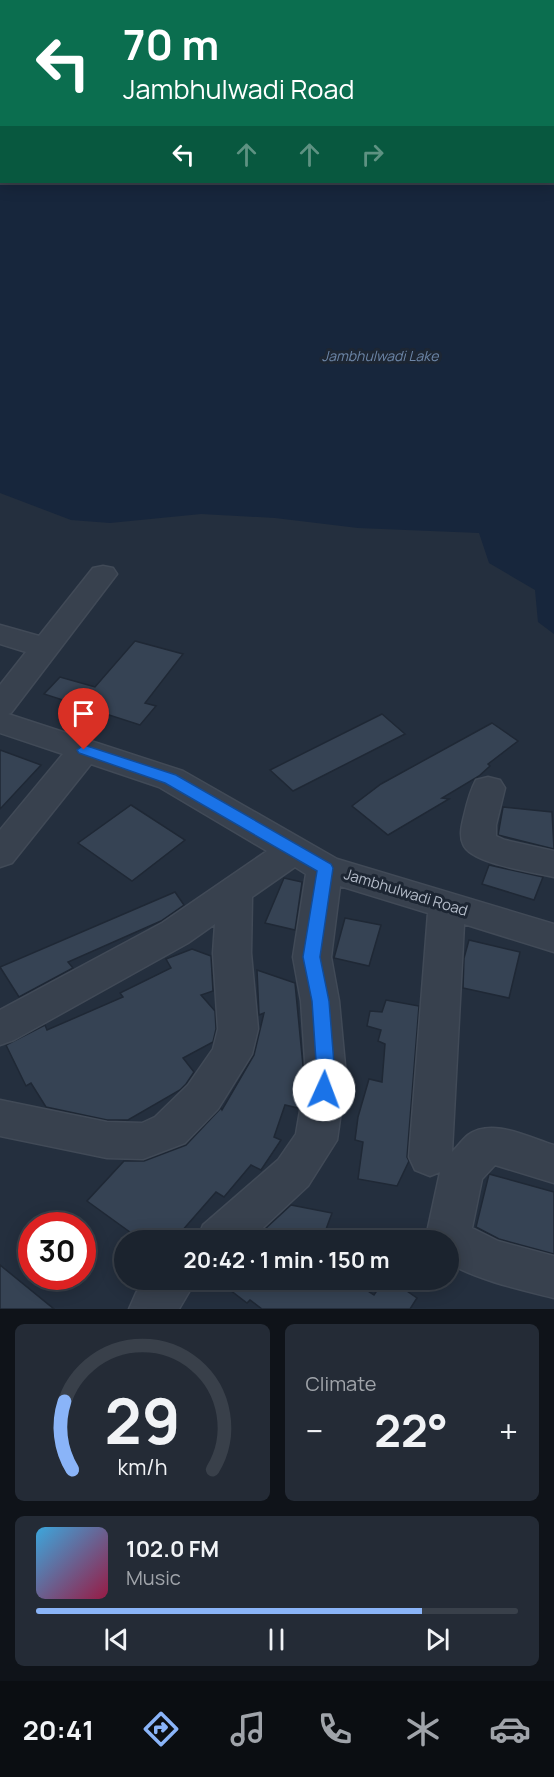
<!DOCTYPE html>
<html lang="en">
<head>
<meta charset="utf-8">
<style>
  :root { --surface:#1b232e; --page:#242b36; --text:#f1f3f6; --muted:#a0a4aa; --line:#39404a; --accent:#8ab4f8 }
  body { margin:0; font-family:Manrope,sans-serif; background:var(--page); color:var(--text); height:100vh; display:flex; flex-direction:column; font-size:22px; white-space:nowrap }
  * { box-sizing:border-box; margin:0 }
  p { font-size:20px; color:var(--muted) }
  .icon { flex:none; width:33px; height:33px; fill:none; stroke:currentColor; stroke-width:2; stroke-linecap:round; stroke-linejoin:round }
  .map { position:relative; height:1309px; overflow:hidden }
  .side { display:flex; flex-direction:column; gap:15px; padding:15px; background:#0f1319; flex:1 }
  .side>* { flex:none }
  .hud { position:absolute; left:0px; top:0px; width:555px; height:183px; box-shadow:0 3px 15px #0003,0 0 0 2px var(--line); background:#0b6e4f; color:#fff; overflow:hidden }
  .speed { position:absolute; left:18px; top:1212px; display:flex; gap:12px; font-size:30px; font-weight:700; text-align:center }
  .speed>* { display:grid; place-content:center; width:78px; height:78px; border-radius:50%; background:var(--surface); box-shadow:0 3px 15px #0003,0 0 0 2px var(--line); line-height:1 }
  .speed .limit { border:9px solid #d22; background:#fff; color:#111 }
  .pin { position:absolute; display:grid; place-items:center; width:51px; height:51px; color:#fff; margin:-62px -26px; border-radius:50% 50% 50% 0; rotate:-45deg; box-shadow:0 0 6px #0007 }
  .pin .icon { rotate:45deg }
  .me { position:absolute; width:66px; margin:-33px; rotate:2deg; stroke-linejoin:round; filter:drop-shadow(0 0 4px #0008) }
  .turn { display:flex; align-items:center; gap:21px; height:126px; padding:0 24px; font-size:27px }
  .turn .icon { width:78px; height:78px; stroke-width:2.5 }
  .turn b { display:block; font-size:42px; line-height:51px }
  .lanes { display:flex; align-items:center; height:57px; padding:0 24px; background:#0003; justify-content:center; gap:30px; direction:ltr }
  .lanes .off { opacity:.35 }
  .big { font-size:45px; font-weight:700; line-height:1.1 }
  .side .card { flex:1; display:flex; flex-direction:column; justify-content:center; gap:9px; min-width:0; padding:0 21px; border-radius:9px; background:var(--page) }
  .side .dial { align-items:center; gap:0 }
  .dial svg { height:156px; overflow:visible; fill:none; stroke:var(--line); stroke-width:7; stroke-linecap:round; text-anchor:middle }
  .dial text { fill:var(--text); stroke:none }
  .song { display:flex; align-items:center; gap:18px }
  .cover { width:72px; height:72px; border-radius:9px; background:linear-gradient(135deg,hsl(200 70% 55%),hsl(340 70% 35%)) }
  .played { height:6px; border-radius:3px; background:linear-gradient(90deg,var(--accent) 80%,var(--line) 80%) }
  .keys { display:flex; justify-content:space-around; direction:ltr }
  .heat { display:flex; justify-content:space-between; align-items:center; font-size:33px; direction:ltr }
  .side .tiles { flex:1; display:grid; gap:15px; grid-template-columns:1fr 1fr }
  .card:last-child { grid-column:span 2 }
  .trip { position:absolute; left:114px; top:1230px; width:345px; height:60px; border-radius:30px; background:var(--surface); box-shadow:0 3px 15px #0003,0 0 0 2px var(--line); font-weight:700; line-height:60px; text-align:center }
  .menu { display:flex; height:96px; justify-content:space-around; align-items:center; background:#0b0e12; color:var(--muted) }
  .menu .icon { width:42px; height:42px }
  .menu .active { color:var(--accent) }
  .menu b { font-size:27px; color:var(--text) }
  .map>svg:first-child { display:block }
  .water { fill:#17263c }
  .building { fill:#364354; stroke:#1f2835; stroke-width:1.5 }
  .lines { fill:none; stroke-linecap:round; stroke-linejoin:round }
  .minor-casing { stroke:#414a57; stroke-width:3 }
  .highway-casing { stroke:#434c59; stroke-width:3 }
  .minor { fill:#38414e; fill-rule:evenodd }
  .highway { fill:#746855; fill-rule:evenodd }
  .route { fill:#1a73e8; stroke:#114b97; stroke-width:1.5 }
  .labels { text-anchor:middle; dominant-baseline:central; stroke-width:6; stroke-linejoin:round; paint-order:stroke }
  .far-water-label { font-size:14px; font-style:italic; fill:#6d86a8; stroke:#1d2633 }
  .street-label { font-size:15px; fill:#b4bcc9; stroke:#1d2633 }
</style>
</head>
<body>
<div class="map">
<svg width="554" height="1309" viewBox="0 0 554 1309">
  <rect width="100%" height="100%" fill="#242f3e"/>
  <path class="water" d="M0,0L255,1L2,2V182H554V75V634L538,622L535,590L489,563L479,533L358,528L275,518L201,514L110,523L71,520L0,493Z"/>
  <g class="building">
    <path d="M135,641L183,654L145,703L156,706L140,725L44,694L60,677L95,687Z"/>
    <path d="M382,714L405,734L293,791L270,770Z"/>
    <path d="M492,723L518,741L488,764L490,766L479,776L442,798L449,799L388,835L352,806L381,784Z"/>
    <path d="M0,750L41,765L0,809Z"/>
    <path d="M131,805L185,840L132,881L78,843Z"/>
    <path d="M503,807L552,812L554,849L498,835Z"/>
    <path d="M489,865L543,877L534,900L482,884Z"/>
    <path d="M284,878L302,882L295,930L265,923Z"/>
    <path d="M175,892L184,905L161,921L68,962L73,968L19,997L0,967Z"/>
    <path d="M345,918L381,925L369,966L334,958Z"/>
    <path d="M469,940L520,952L509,998L463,988L464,958Z"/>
    <path d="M192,949L211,956L213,991L201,995L215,1011L216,1029L213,1042L183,1058L194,1072L186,1084L180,1090L128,1120H107L46,1107L31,1083L26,1086L6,1045L45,1025L47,1030L123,997L120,993L171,968L166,959Z"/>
    <path d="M257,970L295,983L304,1076L298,1108L285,1105L274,1137L281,1140L261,1170L251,1165L224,1197L216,1192L174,1240H141L87,1201L124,1161H144L186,1145L221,1108L222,1110L254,1055L264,1013L259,1015Z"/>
    <path d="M386,1000L419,1006L407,1157L409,1161L397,1186L358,1179L363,1142L355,1140L358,1117L369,1079L382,1082L385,1044L378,1041L381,1030L367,1026L370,1011L382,1012Z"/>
    <path d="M489,1174L554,1192V1254L499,1239L476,1227Z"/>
    <path d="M291,1205L332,1213L322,1240H302L265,1229Z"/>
    <path d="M0,1265L54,1309H0Z"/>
    <path d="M217,1280H351L374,1295L382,1283L391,1289L395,1283L417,1298L410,1309H262L250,1300L247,1303Z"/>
  </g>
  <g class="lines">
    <g class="minor-casing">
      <g id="minor">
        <path d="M480,0H499L500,2H481Z"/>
        <path d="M103,566L113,568L117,574L11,713L8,714L183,771L337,859L554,924V952L464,924L452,1152C457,1147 462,1140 468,1135C492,1117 530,1138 554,1145V1183L495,1165L482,1179L472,1228L498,1241L554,1256V1298C518,1289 481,1281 448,1263V1240H427L426,1237L440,1172L430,1176L415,1170L409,1157L428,913L340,886L331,957L339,1001L346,1076L337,1140L308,1186L250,1240H197L203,1225L278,1160L296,1134L306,1076L301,1001L293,957L306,874L295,867L252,897L251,953L258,1029L252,1054L218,1109L185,1143L143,1159L107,1158L0,1136V1100L107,1122L142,1123L155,1117L188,1085L213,1049L218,1029L213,953L215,924L188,943L14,1040L0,1045V1010L162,923L267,851L159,787L91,764L12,863L0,867V830L63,754L0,733V685L26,652L0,644V625L39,636L93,568Z"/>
        <path d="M488,777L500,780L505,788L496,825V836L505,840L554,851V877C534,872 470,864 463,844C459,835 462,824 464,816C467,803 470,791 476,780Z"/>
        <path d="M146,1280H196L179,1309H129L136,1293Z"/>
      </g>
    </g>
    <g class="highway-casing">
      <g id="highway">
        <path d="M405,0H426L427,2H406Z"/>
        <path d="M444,0H464L465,2H445Z"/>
      </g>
    </g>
    <use href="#minor" class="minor"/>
    <use href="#highway" class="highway"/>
  </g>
  <path class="route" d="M84,745L176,775L331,864L333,868L320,957L329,1001L335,1076L330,1096L324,1098L317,1096L315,1090L317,1076L312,1001L303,957L317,871L165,783L79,753L77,750Z"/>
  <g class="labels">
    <g class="far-water-label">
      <text x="380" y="355">Jambhulwadi Lake</text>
    </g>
    <g class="street-label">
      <text transform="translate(406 892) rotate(17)">Jambhulwadi Road</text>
    </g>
  </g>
</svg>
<div class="speed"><div class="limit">30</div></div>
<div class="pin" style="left:84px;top:750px;background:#d93025"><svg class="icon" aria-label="arrive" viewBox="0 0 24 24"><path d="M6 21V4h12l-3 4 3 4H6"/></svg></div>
<svg class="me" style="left:324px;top:1090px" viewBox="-20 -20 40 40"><circle r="19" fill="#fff"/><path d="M0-13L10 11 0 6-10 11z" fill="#1a73e8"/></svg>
<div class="trip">20:42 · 1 min · 150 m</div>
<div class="hud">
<div class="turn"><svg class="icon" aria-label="left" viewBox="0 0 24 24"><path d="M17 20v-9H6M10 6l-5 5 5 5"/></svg><div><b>70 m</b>Jambhulwadi Road</div></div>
<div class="lanes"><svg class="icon" aria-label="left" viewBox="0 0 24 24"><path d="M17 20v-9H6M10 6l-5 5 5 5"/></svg><svg class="icon off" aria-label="ahead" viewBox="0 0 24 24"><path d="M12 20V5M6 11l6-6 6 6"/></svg><svg class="icon off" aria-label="ahead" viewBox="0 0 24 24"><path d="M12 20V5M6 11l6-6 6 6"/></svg><svg class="icon off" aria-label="right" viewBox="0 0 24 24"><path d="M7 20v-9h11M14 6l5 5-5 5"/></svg></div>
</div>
</div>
<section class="side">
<div class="tiles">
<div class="card dial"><svg viewBox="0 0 100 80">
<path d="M14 69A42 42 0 1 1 86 69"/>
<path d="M14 69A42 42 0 0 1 10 34" stroke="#8ab4f8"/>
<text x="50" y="56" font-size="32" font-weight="700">29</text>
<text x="50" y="72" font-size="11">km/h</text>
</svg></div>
<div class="card"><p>Climate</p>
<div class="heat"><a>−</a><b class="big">22°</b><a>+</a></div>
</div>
<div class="card">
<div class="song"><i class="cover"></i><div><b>102.0 FM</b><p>Music</p></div></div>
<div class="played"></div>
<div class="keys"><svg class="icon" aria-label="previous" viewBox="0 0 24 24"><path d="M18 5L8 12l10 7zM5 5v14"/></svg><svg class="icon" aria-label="pause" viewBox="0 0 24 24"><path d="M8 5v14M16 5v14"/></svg><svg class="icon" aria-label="next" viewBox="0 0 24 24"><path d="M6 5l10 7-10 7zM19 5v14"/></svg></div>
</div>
</div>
</section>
<nav class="menu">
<b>20:41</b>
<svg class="icon active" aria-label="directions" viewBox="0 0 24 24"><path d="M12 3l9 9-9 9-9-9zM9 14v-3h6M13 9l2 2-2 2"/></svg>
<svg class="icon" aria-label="music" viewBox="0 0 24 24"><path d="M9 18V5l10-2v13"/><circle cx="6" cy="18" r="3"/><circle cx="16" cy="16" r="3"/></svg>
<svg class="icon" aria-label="phone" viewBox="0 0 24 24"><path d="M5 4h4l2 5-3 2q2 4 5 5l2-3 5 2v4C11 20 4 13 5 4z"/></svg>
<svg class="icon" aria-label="climate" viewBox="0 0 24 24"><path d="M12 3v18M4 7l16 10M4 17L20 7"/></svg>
<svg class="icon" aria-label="car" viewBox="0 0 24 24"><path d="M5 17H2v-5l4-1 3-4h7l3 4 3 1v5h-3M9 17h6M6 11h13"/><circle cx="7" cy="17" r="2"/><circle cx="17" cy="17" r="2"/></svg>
</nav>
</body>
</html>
